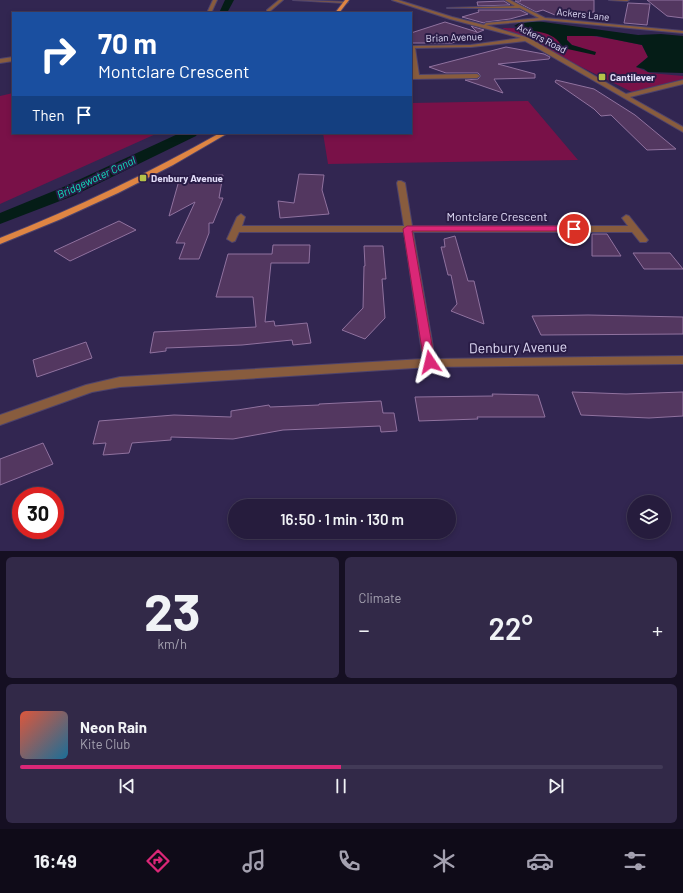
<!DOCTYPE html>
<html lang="en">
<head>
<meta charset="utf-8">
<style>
  :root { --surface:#261c3d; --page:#322948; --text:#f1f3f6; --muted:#a4a1b0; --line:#423a57; --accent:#db2777 }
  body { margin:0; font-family:Barlow,sans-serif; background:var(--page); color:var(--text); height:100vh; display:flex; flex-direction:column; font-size:15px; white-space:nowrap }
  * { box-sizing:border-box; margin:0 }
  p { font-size:13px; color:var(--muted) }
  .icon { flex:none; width:22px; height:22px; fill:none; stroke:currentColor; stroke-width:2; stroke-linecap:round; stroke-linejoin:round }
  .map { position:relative; height:551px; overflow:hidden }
  .details { display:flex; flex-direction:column; gap:6px; padding:6px; background:#150f22; flex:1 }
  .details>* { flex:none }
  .hud { position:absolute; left:12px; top:12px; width:400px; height:122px; border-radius:0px; box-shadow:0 2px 6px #0003,0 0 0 1px var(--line); background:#1a4fa0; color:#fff; overflow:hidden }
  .tools { position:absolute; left:627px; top:495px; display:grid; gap:8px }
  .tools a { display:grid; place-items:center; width:44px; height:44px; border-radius:50%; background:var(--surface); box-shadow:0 2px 6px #0003,0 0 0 1px var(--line); font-size:20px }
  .speed { position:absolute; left:12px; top:487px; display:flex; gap:8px; font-size:20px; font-weight:700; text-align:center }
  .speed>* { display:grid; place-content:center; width:52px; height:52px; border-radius:50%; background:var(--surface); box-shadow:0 2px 6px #0003,0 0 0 1px var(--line); line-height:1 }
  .speed .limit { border:6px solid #d22; background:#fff; color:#111 }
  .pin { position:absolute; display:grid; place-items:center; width:34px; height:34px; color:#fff; margin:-17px; border:2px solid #fff; border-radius:50%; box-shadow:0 1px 4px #0007 }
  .me { position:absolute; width:44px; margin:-22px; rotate:350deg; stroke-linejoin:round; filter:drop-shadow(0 0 3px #0008) }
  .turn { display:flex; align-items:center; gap:14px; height:84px; padding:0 20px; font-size:18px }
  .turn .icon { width:52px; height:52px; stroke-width:2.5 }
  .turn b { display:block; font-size:28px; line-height:34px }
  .then { display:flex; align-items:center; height:38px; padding:0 20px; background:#0003; gap:8px; font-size:15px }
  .big { font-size:30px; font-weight:600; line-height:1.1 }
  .details .widget { flex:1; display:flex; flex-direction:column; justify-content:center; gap:6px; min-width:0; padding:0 14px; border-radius:6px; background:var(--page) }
  .details .dial { align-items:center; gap:0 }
  .dial b { font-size:52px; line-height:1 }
  .song { display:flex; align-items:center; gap:12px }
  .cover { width:48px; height:48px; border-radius:6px; background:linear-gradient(135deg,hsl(10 70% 55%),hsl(200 70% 35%)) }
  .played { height:4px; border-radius:2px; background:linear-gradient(90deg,var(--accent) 50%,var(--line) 50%) }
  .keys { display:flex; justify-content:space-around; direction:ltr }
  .heat { display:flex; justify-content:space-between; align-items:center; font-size:22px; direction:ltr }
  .details .tiles { flex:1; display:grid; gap:6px; grid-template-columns:1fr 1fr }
  .widget:last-child { grid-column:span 2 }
  .trip { position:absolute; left:228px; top:499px; width:228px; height:40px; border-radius:20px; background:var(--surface); box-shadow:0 2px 6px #0003,0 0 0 1px var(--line); font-weight:600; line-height:40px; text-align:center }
  .tabs { display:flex; height:64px; justify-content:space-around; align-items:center; background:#0f0b18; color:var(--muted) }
  .tabs .icon { width:28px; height:28px }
  .tabs .on { color:var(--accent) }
  .tabs b { font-size:18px; color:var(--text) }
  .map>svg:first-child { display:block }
  .green { fill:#791148 }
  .water { fill:#051d17 }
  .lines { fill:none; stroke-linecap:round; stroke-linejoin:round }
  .canal { fill:#051d17; fill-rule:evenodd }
  .building { fill:#533760; stroke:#90729f }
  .minor-casing { stroke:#4e436c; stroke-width:2 }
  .major-casing { stroke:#4e436c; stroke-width:2 }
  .minor { fill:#885c3e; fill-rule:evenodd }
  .major { fill:#df8543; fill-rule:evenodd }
  .route { fill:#db2777; stroke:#8e194d }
  .poi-dot { fill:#b5c249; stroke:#291c46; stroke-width:1.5 }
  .labels { text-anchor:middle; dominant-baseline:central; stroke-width:4; stroke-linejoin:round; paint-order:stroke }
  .far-street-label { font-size:10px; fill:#e1dcf7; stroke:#291c46 }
  .far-poi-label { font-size:10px; font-weight:bold; fill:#e1dcf7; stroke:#291c46; text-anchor:start }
  .far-water-label { font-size:11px; font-style:italic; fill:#10e2bd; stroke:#291c46 }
  .street-label { font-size:12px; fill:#e1dcf7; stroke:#291c46 }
  .near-street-label { font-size:14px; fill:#e1dcf7; stroke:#291c46 }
</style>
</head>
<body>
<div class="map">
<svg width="683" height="551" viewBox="0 0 683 551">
  <rect width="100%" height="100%" fill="#322651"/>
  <g class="green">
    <path d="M502,28C516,28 540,30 553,35C558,38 560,43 563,48H582L572,45L567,40V36C590,33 619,41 642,45L648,57L636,67L650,73L683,76V79L632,92Z"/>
    <path d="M13,93V133H158L0,204V96Z"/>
    <path d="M528,101L578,160L328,164L323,133H411V103Z"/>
  </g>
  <path class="water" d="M536,21L638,35L661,34L683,36V73L648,72L644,69L636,67L648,57L642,45L597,36H567V40L572,45L596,52L595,55L563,48C553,28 533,34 514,26L519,23Z"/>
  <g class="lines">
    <g class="canal">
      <path d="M225,0H234L227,13H219Z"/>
      <path d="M180,133H198L196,136L73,196L0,224V213L61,188Z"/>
    </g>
  </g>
  <g class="building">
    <path d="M520,0H594V12L555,15L543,10L536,12L515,1H521Z"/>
    <path d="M647,0H683V18L667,16Z"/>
    <path d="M504,1L510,5L478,6L477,2Z"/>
    <path d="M628,3L650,4L647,25L624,23Z"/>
    <path d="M478,10H520L528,14L510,19L486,22L484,23L462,17L479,12Z"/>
    <path d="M445,22L477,32L471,26L484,30L452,43H411V33Z"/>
    <path d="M506,47L544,54L550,57L549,59L498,64L535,74V78L494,79L503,93L465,80L478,79L481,76L478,73H446L429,67Z"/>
    <path d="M556,80L594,89L635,115L676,149L647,150L611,115L601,116L594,109L555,82Z"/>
    <path d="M299,174L324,175L322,190L329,214L280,218L278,201L294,203Z"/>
    <path d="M223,175L219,198H223L213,223H209V233L199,259H179L185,243H176L195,202L169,216L180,177Z"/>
    <path d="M119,221L136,230L70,261L54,251Z"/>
    <path d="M592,234H607L621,256H592Z"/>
    <path d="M455,236L468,281H474L484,324L451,311L457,304L451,275H448L441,247H445L444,239Z"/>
    <path d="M273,245H310L309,263H271L265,322L274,321L275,326L307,323L311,343L293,345L292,340L242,345L166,348V351L150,353L154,332L256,327L253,297H216L228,254H272Z"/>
    <path d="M364,246H383L386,279H382L385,318L365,339L342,330L363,308L364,266H365Z"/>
    <path d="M633,253H670L683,269H644Z"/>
    <path d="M588,315L683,317V334L541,335L532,316Z"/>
    <path d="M86,342L92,358L37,377L33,360Z"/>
    <path d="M572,392L626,394L683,392V416L649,418L581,415Z"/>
    <path d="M492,394L538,395L545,417H477L478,419L419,421L415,397L493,396Z"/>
    <path d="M381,401L383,413H394L397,431L381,432L380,426L283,430L233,439L171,437V440L132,443L129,453L103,455L106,443L93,444L99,421L174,415L231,417V411L269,405L270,407L319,405V404Z"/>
    <path d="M43,443L53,464L0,485V459Z"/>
  </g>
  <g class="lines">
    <g class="minor-casing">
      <g id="minor">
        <path d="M213,0H217L211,13H207Z"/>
        <path d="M279,0H283L269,12H267V10Z"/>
        <path d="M293,0L348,2L346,3Z"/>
        <path d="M392,0H398L452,17L484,25L486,23L539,18L520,8H447L515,6L505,0H510L545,18L683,31V33L544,20L486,25L529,38L626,94L683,80V84L630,97L683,127V132L525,41L471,47L415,48L419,75L477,74L480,76L477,78L411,79V75H413L411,46L471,45L521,38L450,19Z"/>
        <path d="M609,0H629L627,1Z"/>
        <path d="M13,57V61L0,63V59Z"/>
        <path d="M398,181H401L405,183L412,226H628L622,218L626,215L629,216L648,240L646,242H640L632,232H413L435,359L683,356V364L430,367L120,387L92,392L0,425V415L86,385L120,377L423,359L404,232H239L235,241L232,242L227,239L237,217L241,214L245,217L242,226H404L397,183Z"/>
      </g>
    </g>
    <g class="major-casing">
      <g id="major">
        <path d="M345,0H349L339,13H335Z"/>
        <path d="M220,133H228L173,165L118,193L61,219L0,244V238C76,208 149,173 220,133Z"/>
      </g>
    </g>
    <use href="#minor" class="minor"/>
    <use href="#major" class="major"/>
  </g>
  <path class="route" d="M407,226H574L578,229L574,231H412L435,362L434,365H426L424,362L403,229Z"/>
  <g class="poi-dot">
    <rect x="598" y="73" width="8" height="8" rx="2"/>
    <rect x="139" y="174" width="8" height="8" rx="2"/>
  </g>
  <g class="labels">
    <g class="far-street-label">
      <text transform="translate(583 14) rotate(6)">Ackers Lane</text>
      <text transform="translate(454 37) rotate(-2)">Brian Avenue</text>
      <text transform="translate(542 38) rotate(27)">Ackers Road</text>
    </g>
    <g class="far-poi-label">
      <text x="610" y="77">Cantilever</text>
      <text x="151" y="178">Denbury Avenue</text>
    </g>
    <g class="far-water-label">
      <text transform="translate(96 177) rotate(-25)">Bridgewater Canal</text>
    </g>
    <g class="street-label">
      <text x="497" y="216">Montclare Crescent</text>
    </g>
    <g class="near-street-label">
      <text transform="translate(518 347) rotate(-1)">Denbury Avenue</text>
    </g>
  </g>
</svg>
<div class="tools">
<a><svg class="icon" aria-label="layers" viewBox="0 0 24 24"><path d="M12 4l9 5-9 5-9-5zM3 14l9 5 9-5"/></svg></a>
</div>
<div class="speed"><div class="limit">30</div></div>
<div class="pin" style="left:574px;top:229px;background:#d93025"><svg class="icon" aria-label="arrive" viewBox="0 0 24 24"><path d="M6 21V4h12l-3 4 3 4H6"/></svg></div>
<svg class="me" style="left:430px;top:362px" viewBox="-20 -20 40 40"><path d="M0-17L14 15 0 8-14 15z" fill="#db2777" stroke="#fff" stroke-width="4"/></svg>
<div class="trip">16:50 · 1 min · 130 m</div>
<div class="hud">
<div class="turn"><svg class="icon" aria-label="right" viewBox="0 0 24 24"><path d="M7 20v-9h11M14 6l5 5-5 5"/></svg><div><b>70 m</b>Montclare Crescent</div></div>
<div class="then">Then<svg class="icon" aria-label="arrive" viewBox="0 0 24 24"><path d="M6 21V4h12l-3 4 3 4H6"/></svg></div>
</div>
</div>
<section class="details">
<div class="tiles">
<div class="widget dial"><b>23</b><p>km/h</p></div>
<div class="widget"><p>Climate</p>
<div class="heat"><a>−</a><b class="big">22°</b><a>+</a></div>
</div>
<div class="widget">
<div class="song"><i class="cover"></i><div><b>Neon Rain</b><p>Kite Club</p></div></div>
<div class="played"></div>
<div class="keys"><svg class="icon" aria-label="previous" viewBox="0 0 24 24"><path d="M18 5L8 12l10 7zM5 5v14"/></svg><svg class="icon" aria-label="pause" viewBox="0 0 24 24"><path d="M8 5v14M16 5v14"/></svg><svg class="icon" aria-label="next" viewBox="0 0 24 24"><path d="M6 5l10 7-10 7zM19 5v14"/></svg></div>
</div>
</div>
</section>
<nav class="tabs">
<b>16:49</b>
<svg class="icon on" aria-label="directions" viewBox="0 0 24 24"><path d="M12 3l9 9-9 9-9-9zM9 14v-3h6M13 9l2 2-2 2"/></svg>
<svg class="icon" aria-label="music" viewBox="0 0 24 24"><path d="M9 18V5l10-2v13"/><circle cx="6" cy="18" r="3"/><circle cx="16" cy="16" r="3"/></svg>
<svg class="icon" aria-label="phone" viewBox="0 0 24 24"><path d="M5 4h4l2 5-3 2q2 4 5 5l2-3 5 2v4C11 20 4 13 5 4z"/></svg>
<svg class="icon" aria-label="climate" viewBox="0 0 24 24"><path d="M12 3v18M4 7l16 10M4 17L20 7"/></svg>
<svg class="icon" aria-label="car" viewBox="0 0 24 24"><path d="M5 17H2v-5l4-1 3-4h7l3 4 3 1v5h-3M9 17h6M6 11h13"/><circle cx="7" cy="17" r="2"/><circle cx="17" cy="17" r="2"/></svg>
<svg class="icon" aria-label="filters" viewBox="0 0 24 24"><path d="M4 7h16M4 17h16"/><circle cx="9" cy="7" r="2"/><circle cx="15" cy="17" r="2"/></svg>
</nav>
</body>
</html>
